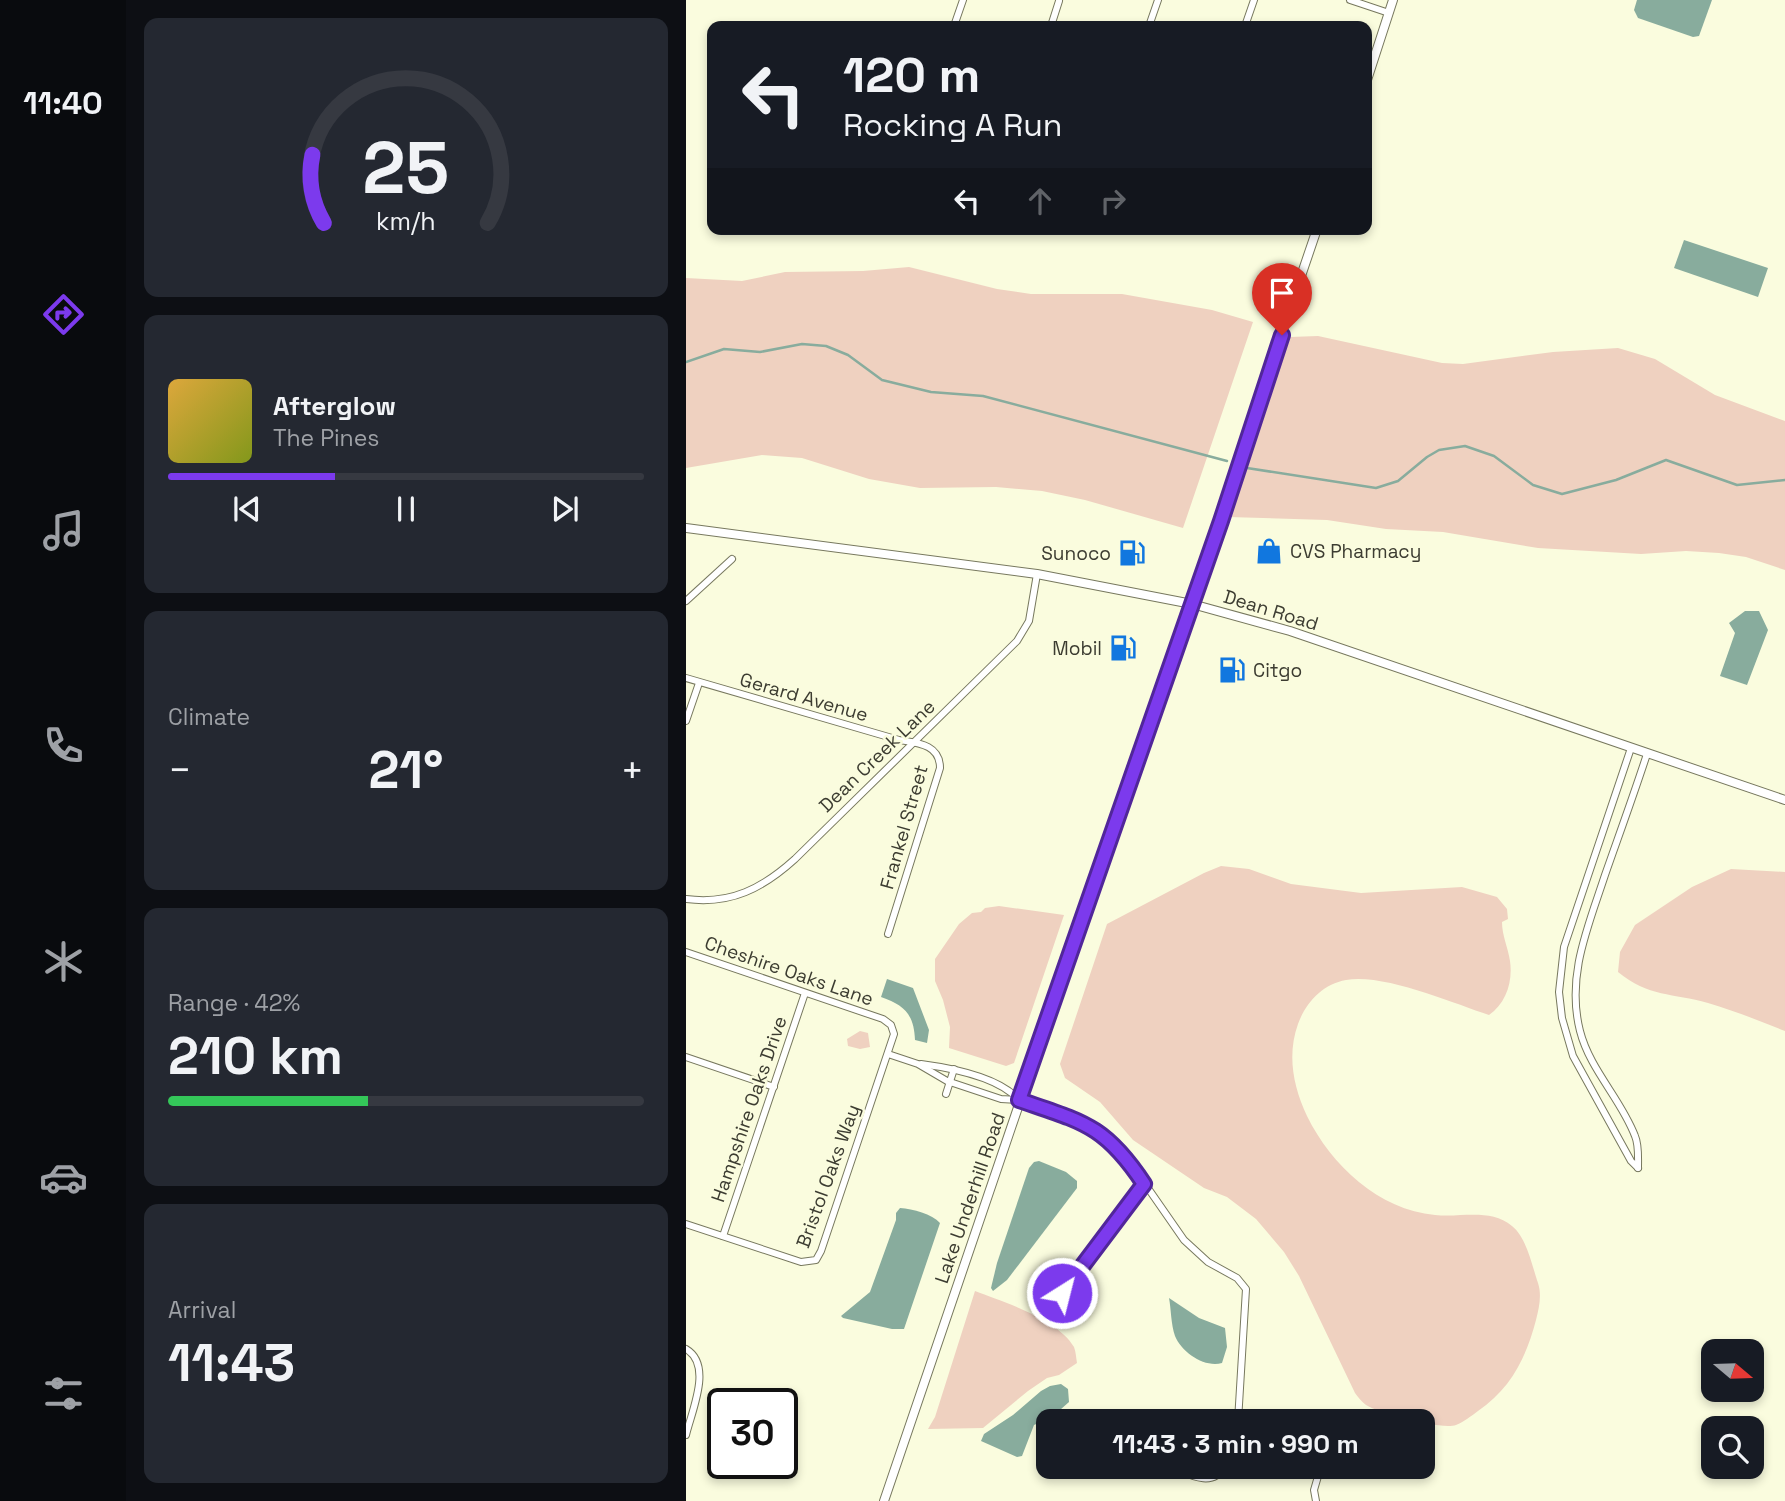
<!DOCTYPE html>
<html lang="en">
<head>
<meta charset="utf-8">
<style>
  :root { --surface:#171b24; --page:#242831; --text:#f1f3f6; --muted:#9ea1a6; --line:#363941; --accent:#7c3aed }
  body { margin:0; font-family:"Space Grotesk",sans-serif; background:var(--page); color:var(--text); height:100vh; display:flex; flex-direction:column; font-size:26px; white-space:nowrap }
  * { box-sizing:border-box; margin:0 }
  p { font-size:23px; color:var(--muted) }
  .icon { flex:none; width:38px; height:38px; fill:none; stroke:currentColor; stroke-width:2; stroke-linecap:round; stroke-linejoin:round }
  .map { position:relative; flex:1; overflow:hidden }
  .sheet { display:flex; flex-direction:column; gap:18px; padding:18px; background:#0d0f14; width:560px }
  .sheet>* { flex:none }
  .banner { position:absolute; left:21px; top:21px; width:665px; height:214px; border-radius:14px; box-shadow:0 4px 10px #0003; background:#171b24; color:var(--text); overflow:hidden }
  .needle { width:46px; rotate:109deg }
  .buttons { position:absolute; left:1015px; top:1339px; display:grid; gap:14px }
  .buttons a { display:grid; place-items:center; width:63px; height:63px; border-radius:14px; background:var(--surface); box-shadow:0 4px 10px #0003; font-size:35px }
  .speed { position:absolute; left:21px; top:1388px; display:flex; gap:14px; font-size:35px; font-weight:700; text-align:center }
  .speed>* { display:grid; place-content:center; width:91px; height:91px; border-radius:50%; background:var(--surface); box-shadow:0 4px 10px #0003; line-height:1 }
  .speed .limit { border:4px solid #111; border-radius:10px; background:#fff; color:#111 }
  .pin { position:absolute; display:grid; place-items:center; width:60px; height:60px; color:#fff; margin:-72px -30px; border-radius:50% 50% 50% 0; rotate:-45deg; box-shadow:0 0 7px #0007 }
  .pin .icon { rotate:45deg }
  .me { position:absolute; width:77px; margin:-38px; rotate:36deg; stroke-linejoin:round; filter:drop-shadow(0 0 5px #0008) }
  .turn { display:flex; align-items:center; gap:24px; height:147px; padding:0 21px; font-size:32px }
  .turn .icon { width:91px; height:91px; stroke-width:2.5 }
  .turn b { display:block; font-size:49px; line-height:60px }
  .lanes { display:flex; align-items:center; height:66px; padding:0 21px; background:#0003; justify-content:center; gap:35px; direction:ltr }
  .lanes .off { opacity:.35 }
  .big { font-size:52px; font-weight:600; line-height:1.1 }
  .sheet .tile { flex:1; display:flex; flex-direction:column; justify-content:center; gap:10px; min-width:0; padding:0 24px; border-radius:14px; background:var(--page) }
  .sheet .dial { align-items:center; gap:0 }
  .dial svg { height:182px; overflow:visible; fill:none; stroke:var(--line); stroke-width:7; stroke-linecap:round; text-anchor:middle }
  .dial text { fill:var(--text); stroke:none }
  .song { display:flex; align-items:center; gap:21px }
  .cover { width:84px; height:84px; border-radius:10px; background:linear-gradient(135deg,hsl(40 70% 55%),hsl(70 70% 35%)) }
  .played { height:7px; border-radius:4px; background:linear-gradient(90deg,var(--accent) 35%,var(--line) 35%) }
  .keys { display:flex; justify-content:space-around; direction:ltr }
  .heat { display:flex; justify-content:space-between; align-items:center; font-size:38px; direction:ltr }
  .charge { height:10px; border-radius:5px; background:linear-gradient(90deg,#34c759 42%,var(--line) 0) }
  .trip { position:absolute; left:350px; top:1409px; width:399px; height:70px; border-radius:14px; background:var(--surface); box-shadow:0 4px 10px #0003; font-weight:600; line-height:70px; text-align:center }
  main { display:flex; flex:1; min-height:0 }
  .menu { display:flex; flex-direction:column; width:126px; justify-content:space-around; align-items:center; background:#090b0e; color:var(--muted) }
  .menu .icon { width:49px; height:49px }
  .menu .on { color:var(--accent) }
  .menu b { font-size:32px; color:var(--text) }
  .map>svg:first-child { display:block }
  .green { fill:#efd1c0 }
  .water { fill:#88ac9d }
  .lines { fill:none; stroke-linecap:round; stroke-linejoin:round }
  .stream { stroke:#88ac9d; stroke-width:2.5 }
  .minor-casing { stroke:#77785e; stroke-width:8 }
  .tertiary-casing { stroke:#77785e; stroke-width:10 }
  .minor { stroke:#fff; stroke-width:6 }
  .tertiary { stroke:#fff; stroke-width:8 }
  .route-casing { stroke:#51269a; stroke-width:18 }
  .route { stroke:#7c3aed; stroke-width:12 }
  .labels { text-anchor:middle; dominant-baseline:central; stroke-width:5; stroke-linejoin:round; paint-order:stroke }
  .poi-label { font-size:19px; fill:#3c3c31; stroke:#fafcde; text-anchor:start }
  .street-label { font-size:19px; fill:#3c3c31; stroke:#fafcde }
</style>
</head>
<body>
<main>
<nav class="menu">
<b>11:40</b>
<svg class="icon on" aria-label="directions" viewBox="0 0 24 24"><path d="M12 3l9 9-9 9-9-9zM9 14v-3h6M13 9l2 2-2 2"/></svg>
<svg class="icon" aria-label="music" viewBox="0 0 24 24"><path d="M9 18V5l10-2v13"/><circle cx="6" cy="18" r="3"/><circle cx="16" cy="16" r="3"/></svg>
<svg class="icon" aria-label="phone" viewBox="0 0 24 24"><path d="M5 4h4l2 5-3 2q2 4 5 5l2-3 5 2v4C11 20 4 13 5 4z"/></svg>
<svg class="icon" aria-label="climate" viewBox="0 0 24 24"><path d="M12 3v18M4 7l16 10M4 17L20 7"/></svg>
<svg class="icon" aria-label="car" viewBox="0 0 24 24"><path d="M5 17H2v-5l4-1 3-4h7l3 4 3 1v5h-3M9 17h6M6 11h13"/><circle cx="7" cy="17" r="2"/><circle cx="17" cy="17" r="2"/></svg>
<svg class="icon" aria-label="filters" viewBox="0 0 24 24"><path d="M4 7h16M4 17h16"/><circle cx="9" cy="7" r="2"/><circle cx="15" cy="17" r="2"/></svg>
</nav>
<section class="sheet">
<div class="tile dial"><svg viewBox="0 0 100 80">
<path d="M14 69A42 42 0 1 1 86 69"/>
<path d="M14 69A42 42 0 0 1 9 39" stroke="#7c3aed"/>
<text x="50" y="56" font-size="32" font-weight="700">25</text>
<text x="50" y="72" font-size="11">km/h</text>
</svg></div>
<div class="tile">
<div class="song"><i class="cover"></i><div><b>Afterglow</b><p>The Pines</p></div></div>
<div class="played"></div>
<div class="keys"><svg class="icon" aria-label="previous" viewBox="0 0 24 24"><path d="M18 5L8 12l10 7zM5 5v14"/></svg><svg class="icon" aria-label="pause" viewBox="0 0 24 24"><path d="M8 5v14M16 5v14"/></svg><svg class="icon" aria-label="next" viewBox="0 0 24 24"><path d="M6 5l10 7-10 7zM19 5v14"/></svg></div>
</div>
<div class="tile"><p>Climate</p>
<div class="heat"><a>−</a><b class="big">21°</b><a>+</a></div>
</div>
<div class="tile"><p>Range · 42%</p><b class="big">210 km</b><div class="charge"></div></div>
<div class="tile"><p>Arrival</p><b class="big">11:43</b></div>
</section>
<div class="map">
<svg width="1099" height="1501" viewBox="0 0 1099 1501">
  <rect width="100%" height="100%" fill="#fafcde"/>
  <g class="green">
    <path d="M223,267L311,289L345,294H436L526,310L567,322L497,528L399,500L356,491L310,487L234,488L183,479L116,458L76,455L0,468V278L56,281L99,272L177,271Z"/>
    <path d="M632,336L756,363L777,364L867,352L932,348L969,359L1029,395L1099,421V570L1060,557L1033,553L1000,551L955,554L852,548L757,532L700,529L641,520L542,517L561,468L604,337Z"/>
    <path d="M535,866L563,869L605,884L675,893L776,887L811,897L821,909L822,919L816,922C816,936 822,947 824,961C827,982 820,1003 803,1015C767,1003 697,973 660,980C637,984 620,1002 612,1024C601,1055 607,1086 621,1116C645,1165 693,1210 749,1215C775,1218 804,1208 826,1226C841,1238 846,1266 852,1283C856,1295 853,1308 850,1320C840,1358 825,1388 792,1411C785,1416 778,1422 770,1425C755,1430 695,1414 680,1405C676,1402 672,1397 669,1393L613,1276L598,1252L570,1219L541,1197L518,1188L447,1140L414,1102L379,1078L374,1064L421,924L518,873Z"/>
    <path d="M1045,869L1099,872V1031C1074,1021 1049,1011 1022,1003C987,993 962,997 932,972L934,952L949,925L1006,887Z"/>
    <path d="M313,906L378,915L328,1063L320,1066L263,1048L264,1027L257,1000L249,981V959L273,924L286,913L295,912L299,908Z"/>
    <path d="M174,1031L182,1033L184,1047L174,1049L162,1046L161,1039Z"/>
    <path d="M289,1291C318,1302 372,1319 388,1347C390,1352 390,1358 391,1363L373,1375L361,1378L342,1391L297,1428L242,1429L249,1417Z"/>
  </g>
  <g class="water">
    <path d="M951,0H1026L1013,36L1007,37L952,18L948,10Z"/>
    <path d="M998,240L1082,268L1072,297L988,268Z"/>
    <path d="M1059,611H1073L1082,630L1061,685L1034,676L1049,633L1043,623Z"/>
    <path d="M201,979L227,988L243,1030L241,1043L229,1040C228,1014 218,1005 195,997Z"/>
    <path d="M353,1161L380,1172L391,1181V1188L321,1280L307,1291L305,1288L311,1263L343,1168L348,1162Z"/>
    <path d="M214,1208C227,1209 246,1214 254,1223L218,1329H206L157,1318L155,1316L184,1292L210,1220V1213Z"/>
    <path d="M483,1298L513,1318L539,1328L541,1347L536,1363C519,1368 496,1353 489,1336C485,1325 485,1308 483,1298Z"/>
    <path d="M375,1384L382,1389L383,1402L366,1417L348,1425L336,1456L331,1457L295,1441L298,1434L327,1415L355,1391L364,1386Z"/>
  </g>
  <g class="lines">
    <g class="stream">
      <path d="M0,362L38,349L74,352L116,344L140,346L162,355L196,380L245,392L297,396L541,461"/>
      <path d="M561,468L690,488L712,481L741,457L753,450L779,446L808,456L847,485L876,494L930,480L980,460L1051,485L1099,480"/>
    </g>
    <g class="minor-casing">
      <g id="minor">
        <path d="M664,0L703,13"/>
        <path d="M268,26L277,0"/>
        <path d="M365,26L373,1"/>
        <path d="M463,26L472,0"/>
        <path d="M559,26L568,0"/>
        <path d="M0,601L46,559"/>
        <path d="M0,678L213,740C231,743 254,744 254,768L202,934"/>
        <path d="M0,721L13,683"/>
        <path d="M945,748L878,947L873,992L876,1018L887,1056L945,1161L952,1168"/>
        <path d="M0,899C45,905 77,888 109,859L331,641L343,621L351,574"/>
        <path d="M0,952L197,1019L205,1025L208,1034L135,1251L130,1260L115,1262L0,1224"/>
        <path d="M202,1054L232,1064L261,1081L315,1099L333,1100L391,1120L407,1128L423,1140L441,1158L498,1240L522,1262L551,1278L560,1289L552,1421"/>
        <path d="M0,1057L88,1087"/>
        <path d="M235,1064C265,1068 313,1077 333,1100"/>
        <path d="M260,1094L268,1069"/>
        <path d="M952,1168C952,1158 953,1145 949,1136C935,1099 904,1070 894,1031C880,976 902,927 919,875C933,835 948,794 961,754"/>
        <path d="M37,1236L119,993"/>
        <path d="M371,1310L378,1290L458,1184"/>
        <path d="M0,1349C27,1365 6,1410 0,1435"/>
        <path d="M553,1417L563,1421"/>
        <path d="M482,1466C500,1473 527,1490 538,1466"/>
        <path d="M630,1501L628,1490L635,1466"/>
      </g>
    </g>
    <g class="tertiary-casing">
      <g id="tertiary">
        <path d="M681,80L707,0"/>
        <path d="M0,528L351,574L506,604L604,631L1099,800"/>
        <path d="M198,1501C341,1077 490,655 631,229"/>
      </g>
    </g>
    <use href="#minor" class="minor"/>
    <use href="#tertiary" class="tertiary"/>
  </g>
  <g class="lines">
    <g class="route-casing">
      <path id="route" d="M376,1293L458,1184C419,1125 397,1122 333,1100L535,521L596,335"/>
    </g>
    <use href="#route" class="route"/>
  </g>
  <defs>
    <g id="shop-bare" transform="scale(2.1)"><path d="M-5-2.5h2.3a2.7 3.5 0 0 1 5.4 0H5L5.5 6h-11ZM-1.5-2.5h3a1.5 2.3 0 0 0-3 0Z" fill="#1177df" stroke="#fafcde" stroke-width="2.5" paint-order="stroke"/></g>
    <g id="fuel-bare" transform="scale(2.1)"><path d="M-5.5-6h7V0h2V4h1.3V-2.5L3-4.5l.8-.8L6-3V5H2.5V1h-1V6h-7ZM-4.2-4.7v3.2H.2V-4.7Z" fill="#1177df" stroke="#fafcde" stroke-width="2.5" paint-order="stroke"/></g>
  </defs>
  <g fill-rule="evenodd">
    <use href="#shop-bare" x="583" y="551"/>
    <use href="#fuel-bare" x="446" y="553"/>
    <use href="#fuel-bare" x="437" y="648"/>
    <use href="#fuel-bare" x="546" y="670"/>
  </g>
  <g class="labels">
    <g class="poi-label">
      <text x="604" y="551">CVS Pharmacy</text>
      <text x="425" y="553" text-anchor="end">Sunoco</text>
      <text x="416" y="648" text-anchor="end">Mobil</text>
      <text x="567" y="670">Citgo</text>
    </g>
    <g class="street-label">
      <text transform="translate(585 610) rotate(17)">Dean Road</text>
      <text transform="translate(118 697) rotate(16)">Gerard Avenue</text>
      <text transform="translate(191 756) rotate(-44)">Dean Creek Lane</text>
      <text transform="translate(218 827) rotate(-74)">Frankel Street</text>
      <text transform="translate(103 971) rotate(19)">Cheshire Oaks Lane</text>
      <text transform="translate(63 1109) rotate(-71)">Hampshire Oaks Drive</text>
      <text transform="translate(142 1176) rotate(-70)">Bristol Oaks Way</text>
      <text transform="translate(284 1198) rotate(-71)">Lake Underhill Road</text>
    </g>
  </g>
</svg>
<div class="buttons">
<a><svg class="needle" viewBox="-14 -14 28 28"><path d="M0-13l5 13h-10z" fill="#e53935"/><path d="M0 13l5-13h-10z" fill="#9ea1a6"/></svg></a>
<a><svg class="icon" aria-label="search" viewBox="0 0 24 24"><circle cx="10" cy="10" r="6"/><path d="M15 15l6 6"/></svg></a>
</div>
<div class="speed"><div class="limit">30</div></div>
<div class="pin" style="left:596px;top:335px;background:#d93025"><svg class="icon" aria-label="arrive" viewBox="0 0 24 24"><path d="M6 21V4h12l-3 4 3 4H6"/></svg></div>
<svg class="me" style="left:376px;top:1293px" viewBox="-20 -20 40 40"><circle r="17" fill="#7c3aed" stroke="#fff" stroke-width="3"/><path d="M0-11L8 9 0 5-8 9z" fill="#fff"/></svg>
<div class="trip">11:43 · 3 min · 990 m</div>
<div class="banner">
<div class="turn"><svg class="icon" aria-label="left" viewBox="0 0 24 24"><path d="M17 20v-9H6M10 6l-5 5 5 5"/></svg><div><b>120 m</b>Rocking A Run</div></div>
<div class="lanes"><svg class="icon" aria-label="left" viewBox="0 0 24 24"><path d="M17 20v-9H6M10 6l-5 5 5 5"/></svg><svg class="icon off" aria-label="ahead" viewBox="0 0 24 24"><path d="M12 20V5M6 11l6-6 6 6"/></svg><svg class="icon off" aria-label="right" viewBox="0 0 24 24"><path d="M7 20v-9h11M14 6l5 5-5 5"/></svg></div>
</div>
</div>
</main>
</body>
</html>
